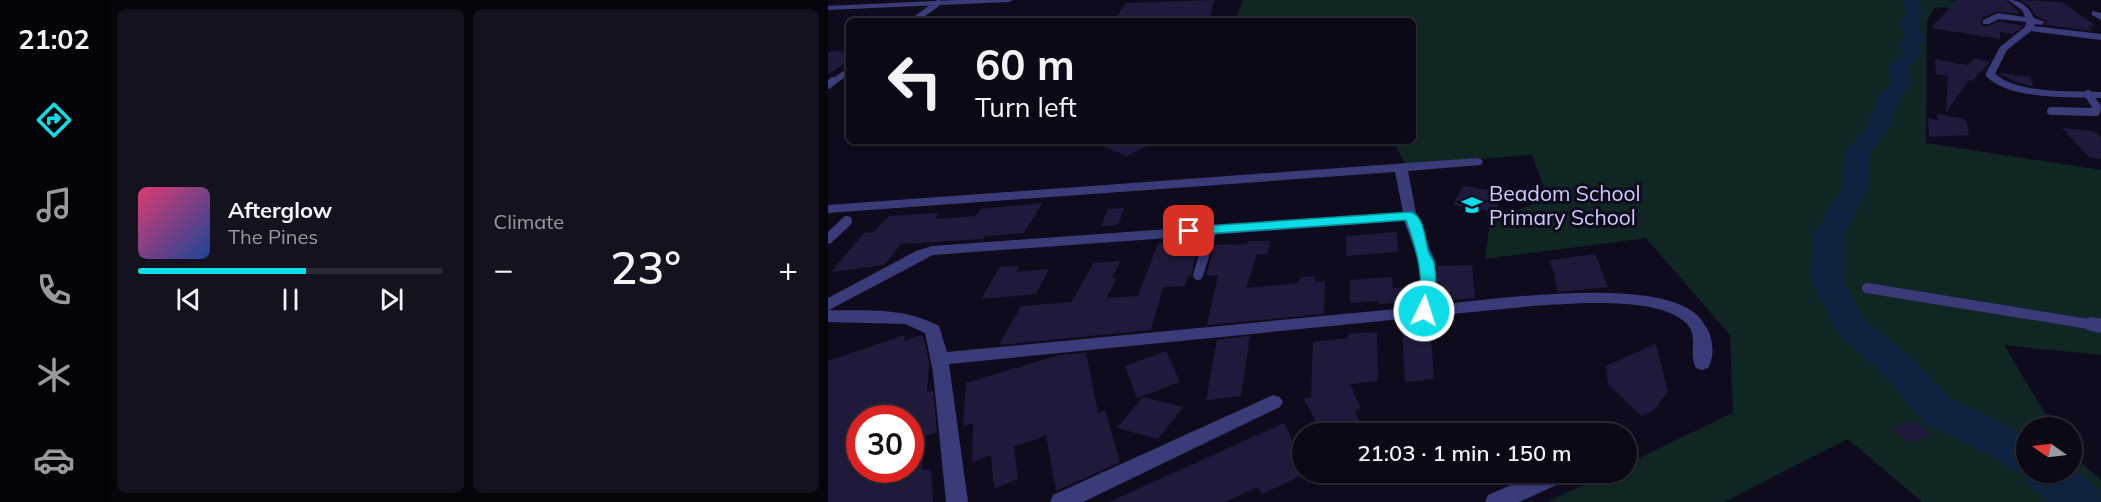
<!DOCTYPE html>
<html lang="en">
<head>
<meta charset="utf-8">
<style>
  :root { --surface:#0a0915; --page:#13121e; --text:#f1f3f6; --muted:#999aa0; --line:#2a2a34; --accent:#0cdde7 }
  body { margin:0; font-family:Mulish,sans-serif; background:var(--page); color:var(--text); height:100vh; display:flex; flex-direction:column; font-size:22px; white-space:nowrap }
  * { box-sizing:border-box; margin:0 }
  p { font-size:20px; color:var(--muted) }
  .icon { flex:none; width:33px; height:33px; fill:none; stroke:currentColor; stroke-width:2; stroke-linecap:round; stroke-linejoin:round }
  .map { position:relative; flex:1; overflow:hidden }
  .details { display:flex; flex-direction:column; gap:9px; padding:9px; background:#06050c; width:720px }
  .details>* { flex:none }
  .top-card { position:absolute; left:18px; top:18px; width:570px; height:126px; border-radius:9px; box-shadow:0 2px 4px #0004,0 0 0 2px var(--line); background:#0a0915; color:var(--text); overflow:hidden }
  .needle { width:39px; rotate:284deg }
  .controls { position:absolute; left:1188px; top:417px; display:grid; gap:12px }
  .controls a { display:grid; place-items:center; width:66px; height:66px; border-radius:50%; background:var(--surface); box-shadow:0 2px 4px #0004,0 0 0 2px var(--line); font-size:30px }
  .speed { position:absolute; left:18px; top:405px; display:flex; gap:12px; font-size:30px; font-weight:700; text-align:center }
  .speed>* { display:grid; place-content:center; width:78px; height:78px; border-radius:50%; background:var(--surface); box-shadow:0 2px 4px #0004,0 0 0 2px var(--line); line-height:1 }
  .speed .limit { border:9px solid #d22; background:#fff; color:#111 }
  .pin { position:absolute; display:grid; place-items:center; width:51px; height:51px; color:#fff; margin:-26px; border-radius:12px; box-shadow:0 3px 9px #0006 }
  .me { position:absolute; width:66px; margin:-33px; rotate:4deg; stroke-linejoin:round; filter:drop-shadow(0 0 4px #0008) }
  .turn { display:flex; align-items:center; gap:21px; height:126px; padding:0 30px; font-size:27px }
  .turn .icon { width:78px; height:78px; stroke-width:2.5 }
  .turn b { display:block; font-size:42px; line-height:51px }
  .big { font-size:45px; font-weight:600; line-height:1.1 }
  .details .widget { flex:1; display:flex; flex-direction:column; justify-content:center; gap:9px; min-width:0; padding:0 21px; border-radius:9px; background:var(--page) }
  .song { display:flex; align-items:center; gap:18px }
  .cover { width:72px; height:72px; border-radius:9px; background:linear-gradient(135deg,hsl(340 70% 55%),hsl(220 70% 35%)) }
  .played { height:6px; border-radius:3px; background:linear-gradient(90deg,var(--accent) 55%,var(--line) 55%) }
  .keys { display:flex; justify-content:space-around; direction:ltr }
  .heat { display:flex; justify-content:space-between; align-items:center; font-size:33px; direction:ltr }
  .details .tiles { flex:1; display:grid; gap:9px; grid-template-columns:repeat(2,1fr) }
  .trip { position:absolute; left:464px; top:423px; width:345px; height:60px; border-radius:30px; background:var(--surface); box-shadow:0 2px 4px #0004,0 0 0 2px var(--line); font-weight:600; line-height:60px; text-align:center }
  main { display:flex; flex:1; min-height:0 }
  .tabs { display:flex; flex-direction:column; width:108px; justify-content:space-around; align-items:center; background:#040408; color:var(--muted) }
  .tabs .icon { width:42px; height:42px }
  .tabs .selected { color:var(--accent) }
  .tabs b { font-size:27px; color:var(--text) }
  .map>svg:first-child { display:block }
  .green { fill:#102624 }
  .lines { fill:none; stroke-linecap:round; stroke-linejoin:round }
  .river { fill:#0e233f; fill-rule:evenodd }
  .building { fill:#1f1a3c; fill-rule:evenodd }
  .service-far3 { stroke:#3a3b79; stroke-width:6 }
  .service-far2 { stroke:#3a3b79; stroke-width:8 }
  .service-far1 { stroke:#3a3b79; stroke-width:10 }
  .service { stroke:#3a3b79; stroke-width:14 }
  .minor { fill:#3a3b79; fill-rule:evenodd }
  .route { fill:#0cdde7; stroke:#089096; stroke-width:1.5 }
  .labels { text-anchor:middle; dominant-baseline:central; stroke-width:6; stroke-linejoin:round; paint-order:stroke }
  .poi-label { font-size:21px; fill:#cdcafc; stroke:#0e0c1c; text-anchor:start }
</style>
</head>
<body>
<main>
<nav class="tabs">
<b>21:02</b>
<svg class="icon selected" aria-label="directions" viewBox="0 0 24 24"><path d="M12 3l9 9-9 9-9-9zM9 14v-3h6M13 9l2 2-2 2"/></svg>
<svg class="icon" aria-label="music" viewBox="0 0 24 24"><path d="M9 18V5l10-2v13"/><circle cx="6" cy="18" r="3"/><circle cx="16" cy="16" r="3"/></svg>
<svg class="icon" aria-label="phone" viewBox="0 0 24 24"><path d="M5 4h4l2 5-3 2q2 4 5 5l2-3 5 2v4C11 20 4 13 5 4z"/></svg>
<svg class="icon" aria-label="climate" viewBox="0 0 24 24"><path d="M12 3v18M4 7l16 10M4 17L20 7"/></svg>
<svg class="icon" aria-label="car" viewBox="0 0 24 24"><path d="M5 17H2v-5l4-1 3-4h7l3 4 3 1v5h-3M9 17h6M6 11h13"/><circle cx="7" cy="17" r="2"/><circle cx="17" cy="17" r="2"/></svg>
</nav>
<section class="details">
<div class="tiles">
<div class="widget">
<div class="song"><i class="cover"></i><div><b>Afterglow</b><p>The Pines</p></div></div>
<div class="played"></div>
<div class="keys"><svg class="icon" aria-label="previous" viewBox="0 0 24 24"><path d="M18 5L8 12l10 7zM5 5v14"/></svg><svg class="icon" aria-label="pause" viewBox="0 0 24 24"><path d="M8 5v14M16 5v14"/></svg><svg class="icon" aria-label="next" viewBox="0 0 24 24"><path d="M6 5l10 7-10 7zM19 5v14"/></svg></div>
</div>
<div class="widget"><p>Climate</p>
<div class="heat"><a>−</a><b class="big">23°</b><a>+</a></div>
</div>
</div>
</section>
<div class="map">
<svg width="1273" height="502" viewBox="0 0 1273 502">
  <rect width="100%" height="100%" fill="#0e0c1c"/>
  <path class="green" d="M415,0H1118L1170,5L1186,13L1107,7L1099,20L1098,143L1273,170V355L1176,345L1225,427L1198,428V472H1244V455L1273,480V502H1094L1020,439L896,502H719L781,473L798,472V464L905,413L902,335L818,238L657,259L662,221L720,198L704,155L578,164L564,141H585V21H407Z"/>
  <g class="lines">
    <path class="river" d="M1075,0H1091L1095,13L1089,24L1097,39L1089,46L1095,54L1080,67L1084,82L1073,96L1059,132L1041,153V187L1016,235L1015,280L1035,319L1080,355L1123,399L1198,435V472H1244V469L1269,488L1273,502H1221L1201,485L1196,475L1183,470L1171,460L1095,421L1054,373L1010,334L983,280L986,235L1015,187L1017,152L1037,129L1052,95L1064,81L1060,65L1076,53L1070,44L1078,37L1071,24L1079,13Z"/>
  </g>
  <g class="building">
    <path d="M386,0L382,18L286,21L298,3Z"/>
    <path d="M1129,0H1178L1193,14L1169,11L1154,18L1153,26H1161L1171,21L1195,26L1185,34L1172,32V39L1103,28Z"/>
    <path d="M1192,0L1234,2L1268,26H1260L1264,31L1217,25L1219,21L1208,16L1201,6Z"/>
    <path d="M21,51V60L0,75V52Z"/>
    <path d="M1147,58L1162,62L1144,81L1141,80L1118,112L1120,76L1108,74L1107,59L1139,65Z"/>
    <path d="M1170,73L1203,77L1205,86L1190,83Z"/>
    <path d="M1109,114L1138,119L1141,135L1101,137L1100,118L1110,120Z"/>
    <path d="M1234,128L1266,131L1273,138V159L1261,157Z"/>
    <path d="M262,141H329L299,156Z"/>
    <path d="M635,186L674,192L669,212L625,205Z"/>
    <path d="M214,203L196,233L157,236L155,239L73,244L56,265L3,272L36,233L46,232L61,216L111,213L107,219L148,216L153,209Z"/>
    <path d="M296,208L290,225L273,226L280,209Z"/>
    <path d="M569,232L570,252L518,256V236Z"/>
    <path d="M371,241L363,276H360L357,286L335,287L323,330L171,345L193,306L243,302L266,263L292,261L284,278H289L278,298L310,296L330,243Z"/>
    <path d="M420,241H443L439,254H429L418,288L471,283V278L487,276V282L497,281L496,314L379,325L390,275L378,276L387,245L419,244Z"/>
    <path d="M767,254L780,287L730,292L726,277H728L721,260Z"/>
    <path d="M644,265L647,298L609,302V266Z"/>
    <path d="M191,266L188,272L221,269L208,294L153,299L172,267Z"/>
    <path d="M564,277L565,288L590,287L588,301L551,304V301L522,303V280Z"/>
    <path d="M602,326L606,379L577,382L574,328Z"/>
    <path d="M549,332L550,381L522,384L533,409L527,411L537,434H495L476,399L483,397L485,342L520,338V334Z"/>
    <path d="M77,335L76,341L95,335L101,362L99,392L105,390L109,432L96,437L94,470H103L105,502H0V361ZM32,418H82V470H32Z"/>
    <path d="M422,336L413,396L378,400L389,340Z"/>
    <path d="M828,344L840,392L826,410L813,416L780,384L778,366Z"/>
    <path d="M338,351L352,382L309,398L297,366Z"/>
    <path d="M258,353L270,413L277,410L292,462L228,491L218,435L186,447L190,479L166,489L163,455L144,462L145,423L135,426L138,383L231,355Z"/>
    <path d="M315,397L355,407L330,439L289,428Z"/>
    <path d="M1087,420L1103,435L1081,443L1065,428Z"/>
    <path d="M456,423L474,460V475L434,494L430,487L397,502H281Z"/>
  </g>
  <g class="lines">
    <g class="service-far3">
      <path d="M85,21L110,3"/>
      <path d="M3,83L21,71"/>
    </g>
    <g class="service-far2">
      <path d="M0,85L5,81"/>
      <path d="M1223,111L1268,112L1269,107L1260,94"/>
    </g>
    <g class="service-far1">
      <path d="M0,239L19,221"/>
      <path d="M370,275L384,230"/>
      <path d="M1039,288L1273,326"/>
    </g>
    <path class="service" d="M1263,324L1273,326"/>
    <g class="minor">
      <path d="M127,0H185L181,2L0,10V6Z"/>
      <path d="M1180,0C1194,0 1200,7 1206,18L1217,22L1213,25L1207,24L1206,26L1273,34V40L1203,31L1179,50L1167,74C1191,94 1243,91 1273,92V98C1241,97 1179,100 1157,75L1172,47L1197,27L1198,22L1171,19L1161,24H1155V20L1170,13L1197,17L1194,10Z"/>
      <path d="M1264,11L1273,13V20L1264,15Z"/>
      <path d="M649,158L653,159L655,162L653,165L580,171L589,218L607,261L608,298L606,305C661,300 833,274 871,317C874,320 876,325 879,328C885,339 887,357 880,368L874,370L868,368C860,354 871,337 859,324C831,295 742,304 705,306L121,364L140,502H118L105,372L97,333L77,324L0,322V298L88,251L104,246L575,212L567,172L0,213V205ZM576,221C586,248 599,277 589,307L119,352L111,326C76,307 40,311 1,310L105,255Z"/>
      <path d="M445,395L452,397L455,402L452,407L255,502H222L225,495Z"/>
      <path d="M713,472H746L744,478L691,502H657L660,495Z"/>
    </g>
  </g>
  <path class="route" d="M583,212C596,216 597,239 600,250C601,255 605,258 606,263C609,279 608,296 604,311L596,316L589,311C598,280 589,250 578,220L361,235L354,231L361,227Z"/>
  <defs>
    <g id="school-bare" transform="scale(1.62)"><path d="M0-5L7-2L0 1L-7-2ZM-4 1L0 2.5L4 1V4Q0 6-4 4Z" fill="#0cdde7" stroke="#0e0c1c" stroke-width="2.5" paint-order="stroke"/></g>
  </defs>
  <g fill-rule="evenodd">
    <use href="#school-bare" x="644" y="205"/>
  </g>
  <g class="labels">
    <g class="poi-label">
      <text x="661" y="193">Beadom School<tspan x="661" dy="24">Primary School</tspan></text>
    </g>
  </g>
</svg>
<div class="controls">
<a><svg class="needle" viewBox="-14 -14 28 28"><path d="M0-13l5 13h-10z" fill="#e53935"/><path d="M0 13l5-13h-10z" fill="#999aa0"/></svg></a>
</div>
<div class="speed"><div class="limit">30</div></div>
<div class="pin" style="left:361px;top:231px;background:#d93025"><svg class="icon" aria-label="arrive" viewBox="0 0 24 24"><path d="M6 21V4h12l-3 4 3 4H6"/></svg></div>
<svg class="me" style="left:596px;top:311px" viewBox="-20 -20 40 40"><circle r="17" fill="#0cdde7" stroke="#fff" stroke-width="3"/><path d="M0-11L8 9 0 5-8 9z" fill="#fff"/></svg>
<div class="trip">21:03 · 1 min · 150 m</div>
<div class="top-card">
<div class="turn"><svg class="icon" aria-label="left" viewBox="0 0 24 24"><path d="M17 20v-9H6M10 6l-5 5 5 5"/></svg><div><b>60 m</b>Turn left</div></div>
</div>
</div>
</main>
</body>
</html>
